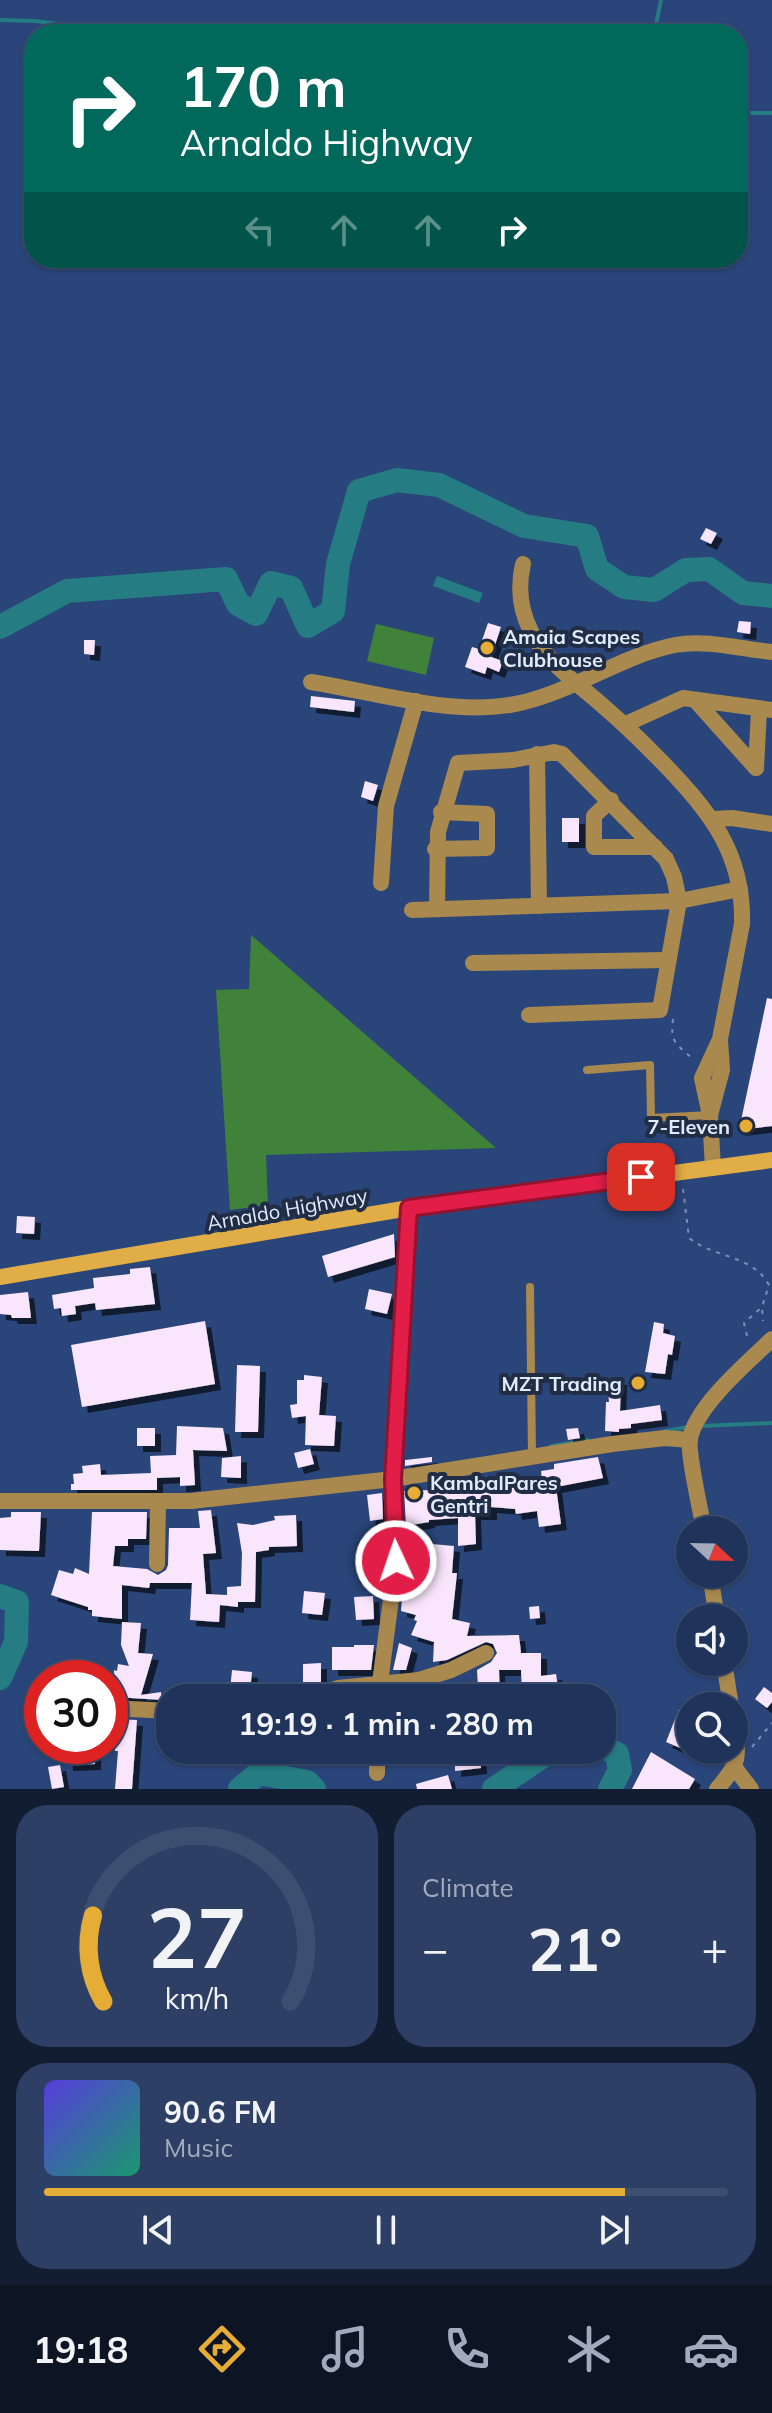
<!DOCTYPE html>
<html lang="en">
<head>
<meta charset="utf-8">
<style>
  :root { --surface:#20345b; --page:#2d3f64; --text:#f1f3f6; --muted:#a2aabb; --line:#3d4f71; --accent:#e5ad35 }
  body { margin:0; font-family:Mulish,sans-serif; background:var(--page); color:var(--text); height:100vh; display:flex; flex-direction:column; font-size:30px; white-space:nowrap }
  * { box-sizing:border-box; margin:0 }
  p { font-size:26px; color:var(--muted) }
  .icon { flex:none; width:44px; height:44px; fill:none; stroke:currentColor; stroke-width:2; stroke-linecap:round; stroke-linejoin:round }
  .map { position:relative; height:1789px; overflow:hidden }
  .details { display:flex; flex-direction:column; gap:16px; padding:16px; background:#121d32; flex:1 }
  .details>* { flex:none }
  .banner { position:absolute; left:24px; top:24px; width:724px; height:244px; border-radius:32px; box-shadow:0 2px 6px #0004,0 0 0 2px var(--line); background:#00695c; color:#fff; overflow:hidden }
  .needle { width:52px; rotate:112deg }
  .tools { position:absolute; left:676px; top:1516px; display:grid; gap:16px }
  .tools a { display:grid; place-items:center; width:72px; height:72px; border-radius:50%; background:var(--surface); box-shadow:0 2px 6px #0004,0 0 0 2px var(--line); font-size:40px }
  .speed { position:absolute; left:24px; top:1660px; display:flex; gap:16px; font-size:40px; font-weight:700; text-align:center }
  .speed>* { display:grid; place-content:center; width:104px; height:104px; border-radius:50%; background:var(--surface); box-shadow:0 2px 6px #0004,0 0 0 2px var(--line); line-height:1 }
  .speed .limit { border:12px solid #d22; background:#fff; color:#111 }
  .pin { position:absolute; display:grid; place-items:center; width:68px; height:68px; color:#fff; margin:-34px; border-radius:16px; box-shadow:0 4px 12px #0006 }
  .me { position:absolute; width:88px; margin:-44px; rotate:357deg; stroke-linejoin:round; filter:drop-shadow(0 0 6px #0008) }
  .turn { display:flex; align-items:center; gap:28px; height:168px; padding:0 24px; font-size:36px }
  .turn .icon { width:104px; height:104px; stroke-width:2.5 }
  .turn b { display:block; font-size:56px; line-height:68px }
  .lanes { display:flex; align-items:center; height:76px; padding:0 24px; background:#0003; justify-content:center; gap:40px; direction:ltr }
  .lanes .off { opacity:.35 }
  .big { font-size:60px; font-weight:700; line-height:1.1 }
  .details .widget { flex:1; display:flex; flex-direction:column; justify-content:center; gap:12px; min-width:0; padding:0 28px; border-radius:32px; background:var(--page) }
  .details .dial { align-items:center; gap:0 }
  .dial svg { height:208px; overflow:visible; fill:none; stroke:var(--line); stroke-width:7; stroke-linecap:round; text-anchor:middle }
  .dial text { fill:var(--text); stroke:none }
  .song { display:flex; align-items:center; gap:24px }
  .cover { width:96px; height:96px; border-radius:12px; background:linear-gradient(135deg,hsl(250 70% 55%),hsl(160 70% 35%)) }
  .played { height:8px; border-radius:4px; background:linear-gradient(90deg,var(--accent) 85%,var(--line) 85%) }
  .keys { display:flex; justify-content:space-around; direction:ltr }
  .heat { display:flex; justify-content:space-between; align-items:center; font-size:44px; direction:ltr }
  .details .tiles { flex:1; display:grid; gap:16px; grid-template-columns:1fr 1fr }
  .widget:last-child { grid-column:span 2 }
  .trip { position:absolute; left:156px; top:1684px; width:460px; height:80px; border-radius:32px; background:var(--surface); box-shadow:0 2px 6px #0004,0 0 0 2px var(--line); font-weight:700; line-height:80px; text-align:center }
  .menu { display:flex; height:128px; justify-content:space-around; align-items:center; background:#0d1524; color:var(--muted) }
  .menu .icon { width:56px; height:56px }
  .menu .on { color:var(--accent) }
  .menu b { font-size:36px; color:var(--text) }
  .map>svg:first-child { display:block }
  .green { fill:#41823a }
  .water { fill:#257c82 }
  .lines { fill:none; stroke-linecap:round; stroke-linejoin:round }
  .stream { stroke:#257c82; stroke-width:4 }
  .river { stroke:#257c82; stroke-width:24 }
  .building { fill:#f9e5fc; filter:url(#shadow) }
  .path { stroke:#7c8fb5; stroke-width:2; stroke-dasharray:4 6; stroke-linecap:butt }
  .service { stroke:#a9894e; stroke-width:8 }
  .minor { stroke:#a9894e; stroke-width:16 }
  .tertiary { stroke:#a9894e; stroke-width:16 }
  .secondary { stroke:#e0ad46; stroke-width:16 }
  .route-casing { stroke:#92132f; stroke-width:20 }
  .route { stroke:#e11d48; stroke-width:14 }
  .poi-dot { fill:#e5ad35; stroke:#202d45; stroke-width:3 }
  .labels { text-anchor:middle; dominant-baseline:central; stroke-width:8; stroke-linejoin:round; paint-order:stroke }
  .poi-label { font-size:20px; font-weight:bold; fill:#e0eafd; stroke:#202d45; text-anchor:start }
  .street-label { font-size:20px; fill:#e0eafd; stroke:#202d45 }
</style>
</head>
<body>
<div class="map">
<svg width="772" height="1789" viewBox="0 0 772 1789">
  <defs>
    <filter id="shadow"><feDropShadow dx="6" dy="6" stdDeviation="0" flood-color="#0009"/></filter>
  </defs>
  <rect width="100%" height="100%" fill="#2a4579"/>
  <g class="green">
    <path d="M376,624L434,638L426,675L367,661Z"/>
    <path d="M251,935L496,1148L266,1155L268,1205L230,1210L216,990L249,989Z"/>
  </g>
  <path class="water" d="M437,576L483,593L479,603L433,586Z"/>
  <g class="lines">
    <g class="stream">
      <path d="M0,20L35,21L139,34"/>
      <path d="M654,34L661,0"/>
      <path d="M738,113H772"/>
      <path d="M701,1426L772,1423"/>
      <path d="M665,1431L688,1427"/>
      <path d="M551,1446L588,1440"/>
    </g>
    <g class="river">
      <path d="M0,627L67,591L226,579L238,604L256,614L271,583L291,588L308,626L333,611L338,564L359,491L397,480L439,485L524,526L587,536L597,569L624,587L654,590L686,570L709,569L743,593L772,596"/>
      <path d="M0,1596L17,1602L16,1642L0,1678"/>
      <path d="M602,1746L617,1754L620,1770L610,1789"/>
      <path d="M240,1789L259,1773L307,1782L314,1789"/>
      <path d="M494,1789L552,1750"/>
    </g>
  </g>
  <g class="building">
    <path d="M706,528L717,533L711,544L700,539Z"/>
    <path d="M739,621L751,622L750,634L737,632Z"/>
    <path d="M488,623L501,627L491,657L503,661L499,672L487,667L485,674L465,667L472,647L479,649Z"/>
    <path d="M84,640H95L94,655L84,654Z"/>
    <path d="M311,696L355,701L354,712L310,707Z"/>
    <path d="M365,781L378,785L373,801L361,797Z"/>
    <rect x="562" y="818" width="17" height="24"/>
    <path d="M767,998L772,999V1126L739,1130Z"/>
    <path d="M17,1216L35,1217L34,1234L16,1233Z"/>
    <path d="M394,1234L395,1257L328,1277L322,1256Z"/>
    <path d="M150,1267L155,1304L96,1310L95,1303L75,1306L76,1314L62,1316L61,1308L54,1309L52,1295L94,1288L93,1278L130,1274V1269Z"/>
    <path d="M369,1289L392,1294L387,1314L365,1309Z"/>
    <path d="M28,1292L31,1318H12L11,1315L0,1314V1295Z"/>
    <path d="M205,1321L215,1384L82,1407L71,1345Z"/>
    <path d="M654,1322L664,1324L663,1333L675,1336L672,1355L668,1354L665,1374L645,1372Z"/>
    <path d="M237,1365L260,1366L258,1432H235Z"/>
    <path d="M304,1375L322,1377L319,1415L336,1416L334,1446L305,1445L306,1416L292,1418L290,1405L297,1404V1380H304Z"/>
    <path d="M607,1379H621L620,1411L660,1405L662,1420L631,1424V1428L619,1429V1432L605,1431L606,1402H609Z"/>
    <path d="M177,1426L223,1428L227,1451L193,1450L195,1485L180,1486V1477L157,1478V1490H71V1484H74L73,1474L83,1473L82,1466L100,1464L101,1475L151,1473L150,1456L176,1455Z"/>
    <rect x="137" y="1428" width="18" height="18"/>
    <path d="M578,1428L580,1438L568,1440L566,1429Z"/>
    <path d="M310,1449L314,1464L298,1468L294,1453Z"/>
    <path d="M241,1456V1478L221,1477L222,1458Z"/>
    <path d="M432,1457V1462L405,1466V1460Z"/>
    <path d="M598,1457L603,1478L556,1487L561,1524L539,1527L537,1511L516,1514L515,1509L491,1507V1514H475L476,1544L458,1546V1518L429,1520V1522L406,1526L404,1491L512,1487V1484L542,1480L541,1471L554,1469V1464Z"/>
    <path d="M382,1493L383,1519L370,1521L367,1495Z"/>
    <path d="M211,1510L216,1553L203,1554L206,1594L227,1595V1587L241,1586L242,1553L237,1523L253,1525L275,1520L274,1516L296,1515L297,1546L269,1547V1550L256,1552L255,1602H238V1607L220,1605L219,1622L190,1620L192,1583H150L149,1588L122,1585V1619L92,1616V1610H88V1607L51,1595L59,1570L73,1574L75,1568L89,1574L92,1512H147L146,1539H128V1546H115L113,1566L147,1569L158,1575L166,1570L168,1565L169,1528H200L198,1511Z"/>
    <path d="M11,1512H41L39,1551L0,1550V1518L11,1517Z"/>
    <path d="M368,1538L384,1540L382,1585L367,1584Z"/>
    <path d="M432,1544L454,1546L452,1573H457L452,1619L470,1623L467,1636L519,1635L521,1653H541V1676L556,1674L559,1694L522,1695L521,1670H499L500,1698H460L459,1688H478L477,1670L491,1662L497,1653L493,1644L486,1642L447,1660L433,1662L434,1642L411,1635L417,1621L414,1620L416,1615L401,1611L402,1598L407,1587L413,1588L417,1572L429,1575Z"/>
    <path d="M304,1591L325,1593L322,1615L302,1613Z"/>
    <path d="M373,1596L374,1619L356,1620L354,1597Z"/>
    <path d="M539,1606L540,1618L530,1619L529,1607Z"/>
    <path d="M122,1622L141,1623L138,1653L153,1654L141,1695L161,1692L162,1700L115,1697L114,1670L117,1671L118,1664L129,1666L121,1645Z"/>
    <path d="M399,1643L412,1648L406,1670H393Z"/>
    <path d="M354,1645H374L371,1670H332V1647H354Z"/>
    <path d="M321,1663V1682L303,1688V1664Z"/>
    <path d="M232,1670L252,1672L250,1691L279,1682L284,1698H236V1696L246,1693L230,1691Z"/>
    <path d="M764,1687L772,1693V1702L767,1708L755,1699Z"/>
    <path d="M679,1709L690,1717V1752L666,1742Z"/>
    <path d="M115,1719L137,1720L132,1789H115L118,1751H115Z"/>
    <path d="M66,1746H86L87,1750L95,1751V1764L67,1765Z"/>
    <path d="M651,1752L695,1779L689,1789H632Z"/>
    <path d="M480,1753L481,1768L455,1771V1756Z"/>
    <path d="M60,1765L64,1787L52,1789L48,1767Z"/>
    <path d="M448,1775L452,1789H417L416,1784Z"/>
  </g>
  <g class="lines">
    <g class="path">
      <path d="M673,1019C670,1042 676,1044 693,1059"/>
      <path d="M683,1189L689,1238C714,1258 753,1255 769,1285L762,1307L763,1321"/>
      <path d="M747,1336L744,1323L761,1308"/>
      <path d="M752,1747L772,1723"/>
    </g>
    <g class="service">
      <path d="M587,1070L650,1065L651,1118L710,1115"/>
      <path d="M530,1287L532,1456"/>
    </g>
    <g class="minor">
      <path d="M523,564C511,616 539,653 577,684"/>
      <path d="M695,700L756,768"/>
      <path d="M626,724L683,698L772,710"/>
      <path d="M537,754L539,906"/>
      <path d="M756,768L759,710"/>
      <path d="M611,800L594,816V847H655"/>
      <path d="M713,819L732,818L772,824"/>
      <path d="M435,849L487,848V814L441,812"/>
      <path d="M381,883L386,806L416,701"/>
      <path d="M437,909L438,832L458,763L513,760L554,752L562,754L666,859L674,877L679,901L660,1010L529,1015"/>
      <path d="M412,910L679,901L740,889"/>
      <path d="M473,963L668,960"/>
      <path d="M0,1501H191L393,1479L612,1444L665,1438L690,1440"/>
      <path d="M704,1530C701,1512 687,1452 690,1438C698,1404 747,1363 772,1339"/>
      <path d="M157,1564L158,1501"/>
      <path d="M710,1574L717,1618"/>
      <path d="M724,1662L731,1706"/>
      <path d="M309,1698L338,1688L419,1680L451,1670L486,1653"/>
      <path d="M378,1698L396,1561L393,1479L409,1208"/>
      <path d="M110,1708L170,1711"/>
      <path d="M735,1768L751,1789"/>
      <path d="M377,1773V1750"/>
      <path d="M717,1789C740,1763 739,1758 734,1723"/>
    </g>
    <g class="tertiary">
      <path d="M311,682C374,692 447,715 510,705C569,695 619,656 675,645C705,639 742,649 772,652"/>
      <path d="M577,684C608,709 636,735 663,763C710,812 744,853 742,924L720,1039L702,1078L710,1115L713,1168"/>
      <path d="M710,1115L722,1070L720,1040"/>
    </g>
    <path class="secondary" d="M0,1277L409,1208L772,1160"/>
  </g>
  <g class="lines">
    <g class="route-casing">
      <path id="route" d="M396,1561L393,1479L409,1208L641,1177"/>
    </g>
    <use href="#route" class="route"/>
  </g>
  <g class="poi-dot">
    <circle cx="487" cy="648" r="8"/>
    <circle cx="746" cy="1126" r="8"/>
    <circle cx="638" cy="1383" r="8"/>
    <circle cx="414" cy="1493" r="8"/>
  </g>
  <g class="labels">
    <g class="poi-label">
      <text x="503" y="636">Amaia Scapes<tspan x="503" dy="23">Clubhouse</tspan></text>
      <text x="730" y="1126" text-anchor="end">7-Eleven</text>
      <text x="622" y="1383" text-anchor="end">MZT Trading</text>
      <text x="430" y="1482">KambalPares<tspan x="430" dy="23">Gentri</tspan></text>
    </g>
    <g class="street-label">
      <text transform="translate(287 1209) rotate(-10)">Arnaldo Highway</text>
    </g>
  </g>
</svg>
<div class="tools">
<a><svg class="needle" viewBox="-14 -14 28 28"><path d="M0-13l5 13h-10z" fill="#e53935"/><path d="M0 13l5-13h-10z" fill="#a2aabb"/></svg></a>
<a><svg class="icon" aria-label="sound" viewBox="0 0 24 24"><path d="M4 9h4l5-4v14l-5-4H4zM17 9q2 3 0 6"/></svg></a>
<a><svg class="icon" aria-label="search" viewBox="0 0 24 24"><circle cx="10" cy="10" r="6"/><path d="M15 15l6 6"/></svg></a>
</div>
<div class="speed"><div class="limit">30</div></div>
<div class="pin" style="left:641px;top:1177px;background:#d93025"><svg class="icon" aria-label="arrive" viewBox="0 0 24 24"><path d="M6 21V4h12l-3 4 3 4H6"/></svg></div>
<svg class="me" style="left:396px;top:1561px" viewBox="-20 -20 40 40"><circle r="17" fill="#e11d48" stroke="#fff" stroke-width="3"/><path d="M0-11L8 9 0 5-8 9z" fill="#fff"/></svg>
<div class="trip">19:19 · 1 min · 280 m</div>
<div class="banner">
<div class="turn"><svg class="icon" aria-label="right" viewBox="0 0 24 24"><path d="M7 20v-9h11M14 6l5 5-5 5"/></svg><div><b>170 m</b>Arnaldo Highway</div></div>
<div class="lanes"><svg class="icon off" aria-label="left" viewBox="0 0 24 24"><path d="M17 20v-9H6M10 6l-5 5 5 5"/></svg><svg class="icon off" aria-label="ahead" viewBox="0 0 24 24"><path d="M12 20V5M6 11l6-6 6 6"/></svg><svg class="icon off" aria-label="ahead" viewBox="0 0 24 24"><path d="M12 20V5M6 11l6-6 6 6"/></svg><svg class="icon" aria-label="right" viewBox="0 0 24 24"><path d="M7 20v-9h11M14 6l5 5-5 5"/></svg></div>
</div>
</div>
<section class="details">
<div class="tiles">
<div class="widget dial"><svg viewBox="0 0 100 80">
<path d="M14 69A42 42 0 1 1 86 69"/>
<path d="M14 69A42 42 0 0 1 10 36" stroke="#e5ad35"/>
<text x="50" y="56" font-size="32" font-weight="700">27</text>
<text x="50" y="72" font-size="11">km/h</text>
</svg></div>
<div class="widget"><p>Climate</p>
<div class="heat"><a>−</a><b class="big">21°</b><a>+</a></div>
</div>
<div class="widget">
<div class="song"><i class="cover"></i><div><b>90.6 FM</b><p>Music</p></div></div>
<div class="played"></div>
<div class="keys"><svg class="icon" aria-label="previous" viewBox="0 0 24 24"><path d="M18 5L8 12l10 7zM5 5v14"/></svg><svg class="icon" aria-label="pause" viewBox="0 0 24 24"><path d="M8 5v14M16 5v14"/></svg><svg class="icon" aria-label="next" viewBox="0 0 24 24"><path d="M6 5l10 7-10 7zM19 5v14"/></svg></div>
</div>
</div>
</section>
<nav class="menu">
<b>19:18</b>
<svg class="icon on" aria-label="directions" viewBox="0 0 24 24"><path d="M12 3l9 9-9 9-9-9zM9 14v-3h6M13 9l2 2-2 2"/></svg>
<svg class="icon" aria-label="music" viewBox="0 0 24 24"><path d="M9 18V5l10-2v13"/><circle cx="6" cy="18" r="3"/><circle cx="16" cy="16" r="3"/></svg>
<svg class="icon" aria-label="phone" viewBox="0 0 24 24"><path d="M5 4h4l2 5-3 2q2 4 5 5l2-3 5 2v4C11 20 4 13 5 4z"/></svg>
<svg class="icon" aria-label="climate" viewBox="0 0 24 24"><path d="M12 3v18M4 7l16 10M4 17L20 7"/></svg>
<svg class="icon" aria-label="car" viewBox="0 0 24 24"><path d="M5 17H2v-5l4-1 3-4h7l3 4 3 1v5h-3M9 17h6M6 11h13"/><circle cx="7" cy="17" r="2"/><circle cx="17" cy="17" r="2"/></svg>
</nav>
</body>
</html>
